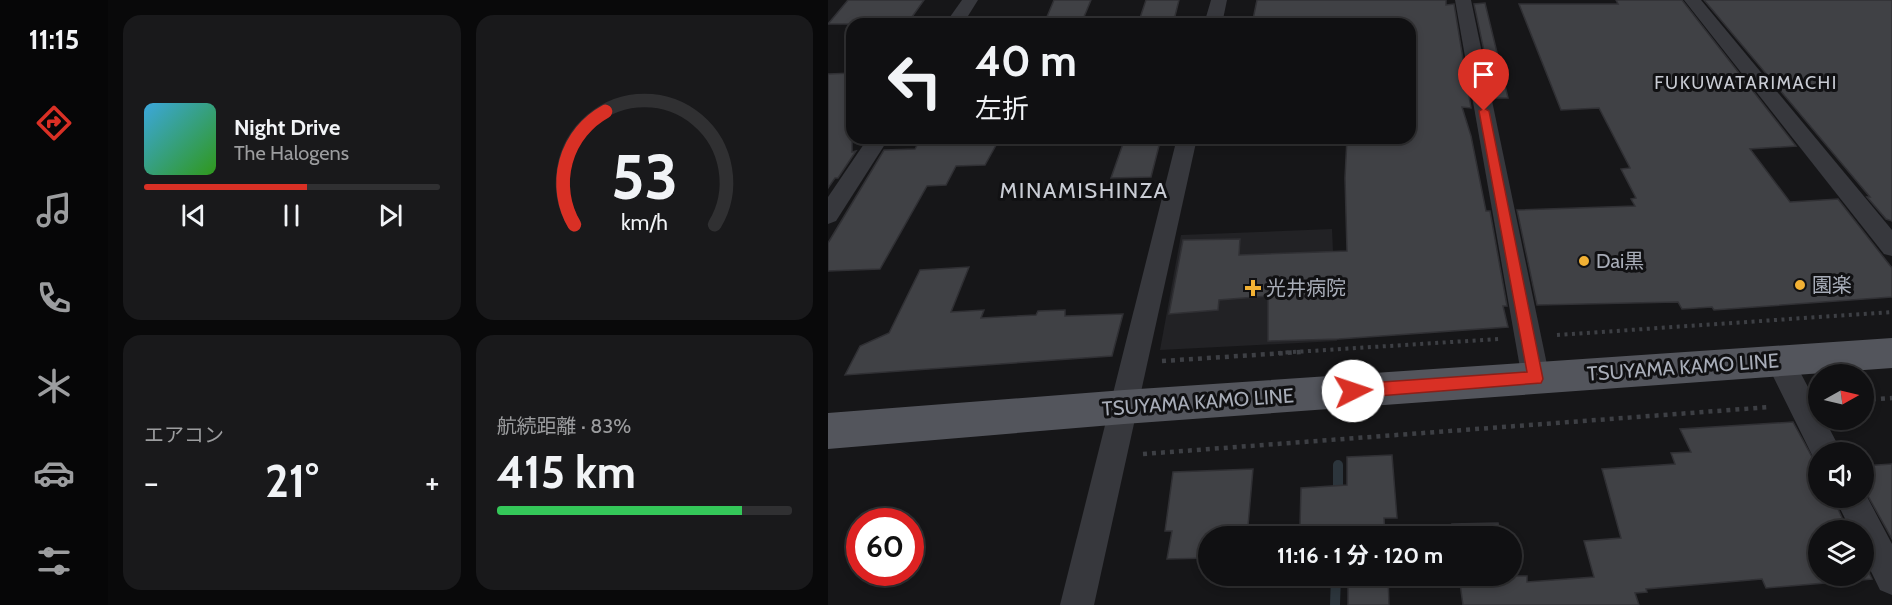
<!DOCTYPE html>
<html lang="ja">
<head>
<meta charset="utf-8">
<style>
  :root { --surface:#101012; --page:#19191b; --text:#f1f3f6; --muted:#9c9d9f; --line:#303032; --accent:#d93025 }
  body { margin:0; font-family:Cabin,"Noto Sans JP",sans-serif; background:var(--page); color:var(--text); height:100vh; display:flex; flex-direction:column; font-size:22px; white-space:nowrap }
  * { box-sizing:border-box; margin:0 }
  p { font-size:20px; color:var(--muted) }
  .icon { flex:none; width:33px; height:33px; fill:none; stroke:currentColor; stroke-width:2; stroke-linecap:round; stroke-linejoin:round }
  .map { position:relative; flex:1; overflow:hidden }
  .sheet { display:flex; flex-direction:column; gap:15px; padding:15px; background:#09090a; width:720px }
  .sheet>* { flex:none }
  .hud { position:absolute; left:18px; top:18px; width:570px; height:126px; border-radius:18px; box-shadow:0 3px 9px #0003,0 0 0 2px var(--line); background:#101012; color:var(--text); overflow:hidden }
  .needle { width:39px; rotate:82deg }
  .controls { position:absolute; left:980px; top:364px; display:grid; gap:12px }
  .controls a { display:grid; place-items:center; width:66px; height:66px; border-radius:50%; background:var(--surface); box-shadow:0 3px 9px #0003,0 0 0 2px var(--line); font-size:30px }
  .speed { position:absolute; left:18px; top:508px; display:flex; gap:12px; font-size:30px; font-weight:700; text-align:center }
  .speed>* { display:grid; place-content:center; width:78px; height:78px; border-radius:50%; background:var(--surface); box-shadow:0 3px 9px #0003,0 0 0 2px var(--line); line-height:1 }
  .speed .limit { border:9px solid #d22; background:#fff; color:#111 }
  .pin { position:absolute; display:grid; place-items:center; width:51px; height:51px; color:#fff; margin:-62px -26px; border-radius:50% 50% 50% 0; rotate:-45deg; box-shadow:0 0 6px #0007 }
  .pin .icon { rotate:45deg }
  .me { position:absolute; width:66px; margin:-33px; rotate:86deg; stroke-linejoin:round; filter:drop-shadow(0 0 4px #0008) }
  .turn { display:flex; align-items:center; gap:21px; height:126px; padding:0 30px; font-size:27px }
  .turn .icon { width:78px; height:78px; stroke-width:2.5 }
  .turn b { display:block; font-size:42px; line-height:51px }
  .big { font-size:45px; font-weight:700; line-height:1.1 }
  .sheet .tile { flex:1; display:flex; flex-direction:column; justify-content:center; gap:9px; min-width:0; padding:0 21px; border-radius:18px; background:var(--page) }
  .sheet .dial { align-items:center; gap:0 }
  .dial svg { height:156px; overflow:visible; fill:none; stroke:var(--line); stroke-width:7; stroke-linecap:round; text-anchor:middle }
  .dial text { fill:var(--text); stroke:none }
  .song { display:flex; align-items:center; gap:18px }
  .cover { width:72px; height:72px; border-radius:9px; background:linear-gradient(135deg,hsl(200 70% 55%),hsl(110 70% 35%)) }
  .played { height:6px; border-radius:3px; background:linear-gradient(90deg,var(--accent) 55%,var(--line) 55%) }
  .keys { display:flex; justify-content:space-around; direction:ltr }
  .heat { display:flex; justify-content:space-between; align-items:center; font-size:33px; direction:ltr }
  .charge { height:9px; border-radius:4px; background:linear-gradient(90deg,#34c759 83%,var(--line) 0) }
  .sheet .tiles { flex:1; display:grid; gap:15px; grid-template-columns:repeat(2,1fr) }
  .trip { position:absolute; left:370px; top:526px; width:324px; height:60px; border-radius:30px; background:var(--surface); box-shadow:0 3px 9px #0003,0 0 0 2px var(--line); font-weight:700; line-height:60px; text-align:center }
  main { display:flex; flex:1; min-height:0 }
  .dock { display:flex; flex-direction:column; width:108px; justify-content:space-around; align-items:center; background:#060607; color:var(--muted) }
  .dock .icon { width:42px; height:42px }
  .dock .selected { color:var(--accent) }
  .dock b { font-size:27px; color:var(--text) }
  .map>svg:first-child { display:block }
  .built { fill:#222225 }
  .lines { fill:none; stroke-linecap:round; stroke-linejoin:round }
  .stream { stroke:#2c353c; stroke-width:10 }
  .building { fill:#404145; stroke:#303034; stroke-width:1.5 }
  .path-far1 { stroke:#3d3f44; stroke-width:4; stroke-dasharray:3 4.5; stroke-linecap:butt }
  .path { stroke:#3d3f44; stroke-width:4.5; stroke-dasharray:4 5; stroke-linecap:butt }
  .street { fill:#37383d; fill-rule:evenodd }
  .primary { fill:#53555c; fill-rule:evenodd }
  .route { fill:#d93025; stroke:#8d1f18; stroke-width:1.5 }
  .poi-dot { fill:#f2b134; stroke:#111113; stroke-width:2 }
  .labels { text-anchor:middle; dominant-baseline:central; stroke-width:6; stroke-linejoin:round; paint-order:stroke }
  .far-quarter-label { font-size:18px; letter-spacing:1.5px; fill:#c9ccd4; stroke:#111113 }
  .poi-label { font-size:20px; fill:#a8adb8; stroke:#111113; text-anchor:start }
  .street-label { font-size:20px; fill:#a8adb8; stroke:#111113 }
  .quarter-label { font-size:22px; letter-spacing:1.5px; fill:#c9ccd4; stroke:#111113 }
</style>
</head>
<body>
<main>
<nav class="dock">
<b>11:15</b>
<svg class="icon selected" aria-label="directions" viewBox="0 0 24 24"><path d="M12 3l9 9-9 9-9-9zM9 14v-3h6M13 9l2 2-2 2"/></svg>
<svg class="icon" aria-label="music" viewBox="0 0 24 24"><path d="M9 18V5l10-2v13"/><circle cx="6" cy="18" r="3"/><circle cx="16" cy="16" r="3"/></svg>
<svg class="icon" aria-label="phone" viewBox="0 0 24 24"><path d="M5 4h4l2 5-3 2q2 4 5 5l2-3 5 2v4C11 20 4 13 5 4z"/></svg>
<svg class="icon" aria-label="climate" viewBox="0 0 24 24"><path d="M12 3v18M4 7l16 10M4 17L20 7"/></svg>
<svg class="icon" aria-label="car" viewBox="0 0 24 24"><path d="M5 17H2v-5l4-1 3-4h7l3 4 3 1v5h-3M9 17h6M6 11h13"/><circle cx="7" cy="17" r="2"/><circle cx="17" cy="17" r="2"/></svg>
<svg class="icon" aria-label="filters" viewBox="0 0 24 24"><path d="M4 7h16M4 17h16"/><circle cx="9" cy="7" r="2"/><circle cx="15" cy="17" r="2"/></svg>
</nav>
<section class="sheet">
<div class="tiles">
<div class="tile">
<div class="song"><i class="cover"></i><div><b>Night Drive</b><p>The Halogens</p></div></div>
<div class="played"></div>
<div class="keys"><svg class="icon" aria-label="previous" viewBox="0 0 24 24"><path d="M18 5L8 12l10 7zM5 5v14"/></svg><svg class="icon" aria-label="pause" viewBox="0 0 24 24"><path d="M8 5v14M16 5v14"/></svg><svg class="icon" aria-label="next" viewBox="0 0 24 24"><path d="M6 5l10 7-10 7zM19 5v14"/></svg></div>
</div>
<div class="tile dial"><svg viewBox="0 0 100 80">
<path d="M14 69A42 42 0 1 1 86 69"/>
<path d="M14 69A42 42 0 0 1 30 11" stroke="#d93025"/>
<text x="50" y="56" font-size="32" font-weight="700">53</text>
<text x="50" y="72" font-size="11">km/h</text>
</svg></div>
<div class="tile"><p>エアコン</p>
<div class="heat"><a>−</a><b class="big">21°</b><a>+</a></div>
</div>
<div class="tile"><p>航続距離 · 83%</p><b class="big">415 km</b><div class="charge"></div></div>
</div>
</section>
<div class="map">
<svg width="1064" height="605" viewBox="0 0 1064 605">
  <rect width="100%" height="100%" fill="#161618"/>
  <path class="built" d="M504,229L509,341L332,350L353,235Z"/>
  <g class="lines">
    <g class="stream">
      <path d="M510,465V496"/>
      <path d="M509,515V537"/>
      <path d="M507,605L508,576"/>
    </g>
  </g>
  <g class="building">
    <path d="M20,0H96L79,24H0Z"/>
    <path d="M226,0H263L253,24H216Z"/>
    <path d="M318,0H351L345,24H310Z"/>
    <path d="M429,0H618V5L626,4L643,108L634,107L643,136L658,211H662L679,306H675L680,327L511,339L440,341V296L391,300L390,310L341,314L355,240L412,239L411,255L519,251L517,178L519,138H582V24H424Z"/>
    <path d="M788,0H854L968,146L922,149L962,202L1010,199L1064,268V297L886,310L884,307L854,309L850,302L709,305L689,210L807,206L803,199L808,198L793,169L802,168L771,108L733,110L691,4H790Z"/>
    <path d="M876,0H1064V221L1058,219L1039,197H1042Z"/>
    <path d="M657,3L680,98H666L646,4Z"/>
    <path d="M24,73V152L28,151L10,178H7L0,188V74Z"/>
    <path d="M93,138H172L157,165L128,166L118,185L99,186L52,269L0,271V243L56,150L87,149Z"/>
    <path d="M297,138H333L323,177L283,178Z"/>
    <path d="M141,267L123,312L156,310L153,318L208,315L210,311L237,310V316L295,314L284,356L17,375L32,346L61,333L92,270Z"/>
    <path d="M965,422L990,468V498H1005L1020,531H990V576H1035V560L1044,579L938,588L934,579L818,589L819,592L807,593L811,605H635L631,576H699V582L766,577L756,541L793,538L774,469L847,464L843,453L863,452L852,429Z"/>
    <path d="M564,455L569,518H556L557,537H520V525L472,526L473,488L519,485V457Z"/>
    <path d="M1064,464V539L1035,487V466Z"/>
    <path d="M425,469L419,537H381V558L339,559L344,531H337L345,472Z"/>
    <path d="M670,523L673,537H625L624,524Z"/>
    <path d="M520,576H560L561,605H520Z"/>
  </g>
  <g class="lines">
    <g class="path-far1">
      <path d="M729,335L1064,312"/>
      <path d="M450,353L671,339"/>
    </g>
    <g class="path">
      <path d="M334,361L473,352"/>
      <path d="M1035,400L1064,398"/>
      <path d="M315,454L942,407"/>
    </g>
    <g class="street">
      <path d="M134,0H150L135,24H117Z"/>
      <path d="M383,0H399L394,24H376Z"/>
      <path d="M627,0H643L722,379L718,388L708,392L698,388L694,379Z"/>
      <path d="M856,0H873L1064,230V256L1056,254Z"/>
      <path d="M40,138H61L8,221L0,224V197Z"/>
      <path d="M349,138H369L266,605H232Z"/>
      <path d="M951,348L961,351L990,406V420H997L1014,453H990L988,463L937,360L941,351Z"/>
      <path d="M1035,489L1064,544V595L1052,590L1035,555V531H1023L1007,498H1035Z"/>
    </g>
    <path class="primary" d="M1064,338V368L296,424L0,449V413L296,390Z"/>
  </g>
  <path class="route" d="M656,108L661,111L715,379L713,383L525,398L519,396L517,391L519,386L525,384L699,372L651,111Z"/>
  <g class="poi-dot">
    <circle cx="756" cy="261" r="6"/>
    <circle cx="972" cy="285" r="6"/>
    <path d="M422 279h6v6h6v6h-6v6h-6v-6h-6v-6h6z"/>
  </g>
  <g class="labels">
    <g class="far-quarter-label">
      <text x="918" y="83">FUKUWATARIMACHI</text>
    </g>
    <g class="poi-label">
      <text x="768" y="261">Dai黒</text>
      <text x="984" y="285">園楽</text>
      <text x="438" y="288">光井病院</text>
    </g>
    <g class="street-label">
      <text transform="translate(855 367) rotate(-4)">TSUYAMA KAMO LINE</text>
      <text transform="translate(370 402) rotate(-4)">TSUYAMA KAMO LINE</text>
    </g>
    <g class="quarter-label">
      <text x="256" y="190">MINAMISHINZA</text>
    </g>
  </g>
</svg>
<div class="controls">
<a><svg class="needle" viewBox="-14 -14 28 28"><path d="M0-13l5 13h-10z" fill="#e53935"/><path d="M0 13l5-13h-10z" fill="#9c9d9f"/></svg></a>
<a><svg class="icon" aria-label="sound" viewBox="0 0 24 24"><path d="M4 9h4l5-4v14l-5-4H4zM17 9q2 3 0 6"/></svg></a>
<a><svg class="icon" aria-label="layers" viewBox="0 0 24 24"><path d="M12 4l9 5-9 5-9-5zM3 14l9 5 9-5"/></svg></a>
</div>
<div class="speed"><div class="limit">60</div></div>
<div class="pin" style="left:656px;top:111px;background:#d93025"><svg class="icon" aria-label="arrive" viewBox="0 0 24 24"><path d="M6 21V4h12l-3 4 3 4H6"/></svg></div>
<svg class="me" style="left:525px;top:391px" viewBox="-20 -20 40 40"><circle r="19" fill="#fff"/><path d="M0-13L10 11 0 6-10 11z" fill="#d93025"/></svg>
<div class="trip">11:16 · 1 分 · 120 m</div>
<div class="hud">
<div class="turn"><svg class="icon" aria-label="left" viewBox="0 0 24 24"><path d="M17 20v-9H6M10 6l-5 5 5 5"/></svg><div><b>40 m</b>左折</div></div>
</div>
</div>
</main>
</body>
</html>
